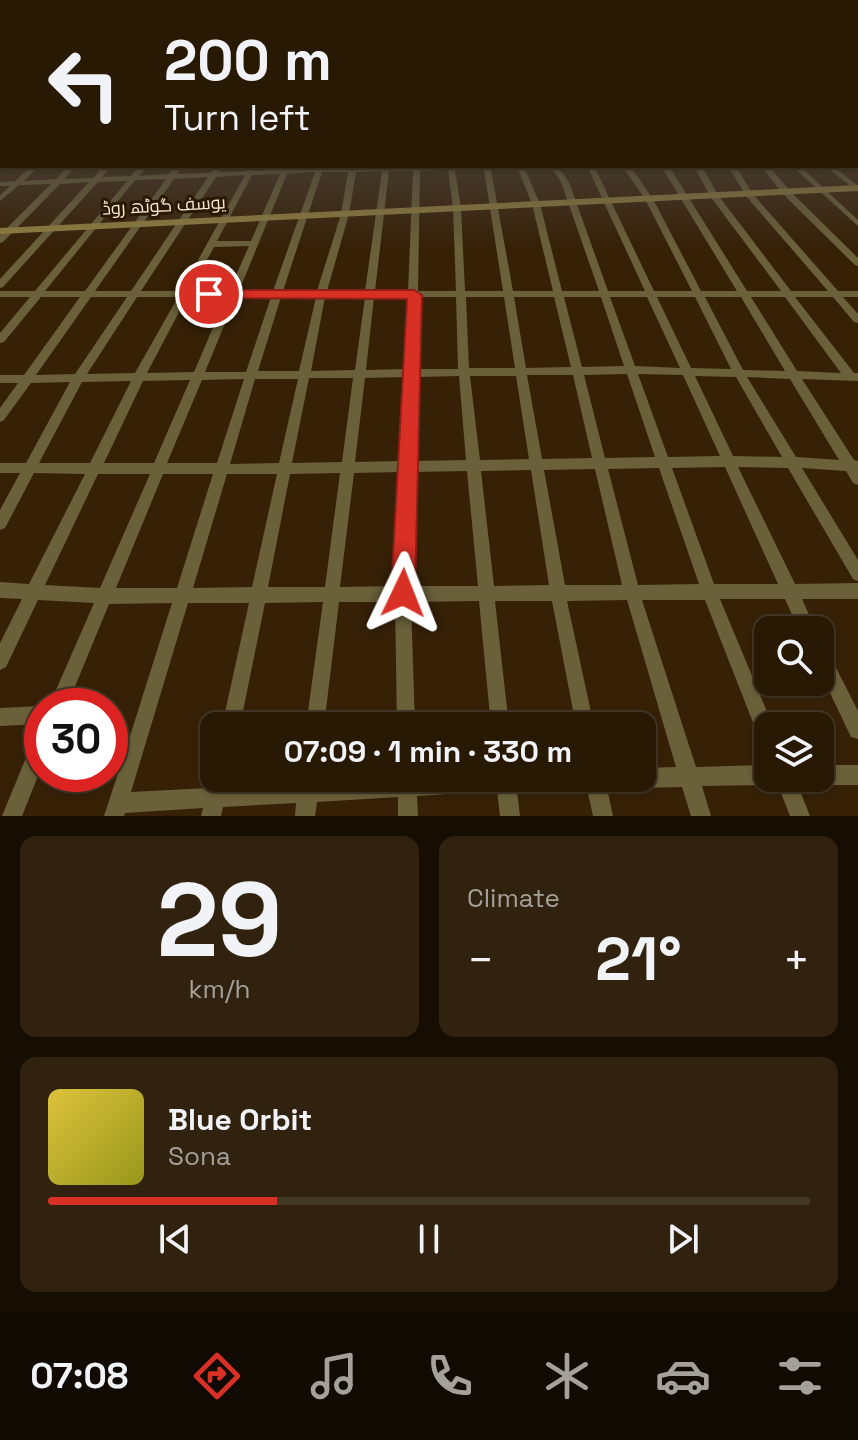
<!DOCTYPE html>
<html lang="en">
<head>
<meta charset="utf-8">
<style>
  :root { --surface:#281905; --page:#30220f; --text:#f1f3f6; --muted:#a5a09a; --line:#443827; --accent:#d93025 }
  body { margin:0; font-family:"Space Grotesk",Cairo,sans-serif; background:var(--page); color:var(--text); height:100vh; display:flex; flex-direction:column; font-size:30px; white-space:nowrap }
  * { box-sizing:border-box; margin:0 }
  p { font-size:26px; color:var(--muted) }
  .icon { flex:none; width:44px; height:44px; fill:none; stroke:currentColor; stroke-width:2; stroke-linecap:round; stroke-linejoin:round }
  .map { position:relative; height:816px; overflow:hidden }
  .details { display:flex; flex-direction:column; gap:20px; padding:20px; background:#160e03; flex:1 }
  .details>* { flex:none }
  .hud { position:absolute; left:0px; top:0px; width:858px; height:168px; box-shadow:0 2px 6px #0004,0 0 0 2px var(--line); background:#281905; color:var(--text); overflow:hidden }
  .fabs { position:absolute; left:754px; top:616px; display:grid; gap:16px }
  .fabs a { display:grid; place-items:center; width:80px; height:80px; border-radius:16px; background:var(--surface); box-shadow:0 2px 6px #0004,0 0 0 2px var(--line); font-size:40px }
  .speed { position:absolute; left:24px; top:688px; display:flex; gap:16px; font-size:40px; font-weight:700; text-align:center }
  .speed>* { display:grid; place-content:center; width:104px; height:104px; border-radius:50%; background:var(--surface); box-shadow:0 2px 6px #0004,0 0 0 2px var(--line); line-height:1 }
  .speed .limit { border:12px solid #d22; background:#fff; color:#111 }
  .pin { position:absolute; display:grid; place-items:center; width:68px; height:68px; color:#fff; margin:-34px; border:4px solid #fff; border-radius:50%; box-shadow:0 2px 8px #0007 }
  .me { position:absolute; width:88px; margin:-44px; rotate:2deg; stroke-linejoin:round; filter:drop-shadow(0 0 6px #0008) }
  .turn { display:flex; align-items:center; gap:28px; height:168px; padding:0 32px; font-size:36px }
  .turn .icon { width:104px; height:104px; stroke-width:2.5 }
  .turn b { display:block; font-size:56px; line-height:68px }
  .big { font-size:60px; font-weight:600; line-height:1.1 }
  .details .card { flex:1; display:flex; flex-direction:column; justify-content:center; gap:12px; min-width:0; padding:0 28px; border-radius:16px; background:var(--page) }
  .details .dial { align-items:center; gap:0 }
  .dial b { font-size:104px; line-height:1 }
  .song { display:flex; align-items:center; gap:24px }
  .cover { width:96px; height:96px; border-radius:12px; background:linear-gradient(135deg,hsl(50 70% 55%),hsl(60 70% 35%)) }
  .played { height:8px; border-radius:4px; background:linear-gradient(90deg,var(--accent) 30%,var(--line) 30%) }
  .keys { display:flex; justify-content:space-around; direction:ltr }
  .heat { display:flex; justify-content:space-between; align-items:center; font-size:44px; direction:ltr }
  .details .tiles { flex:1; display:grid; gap:20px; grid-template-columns:1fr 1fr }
  .card:last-child { grid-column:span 2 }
  .trip { position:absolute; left:200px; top:712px; width:456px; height:80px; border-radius:16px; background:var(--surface); box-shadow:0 2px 6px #0004,0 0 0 2px var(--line); font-weight:600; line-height:80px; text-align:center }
  .tab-bar { display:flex; height:128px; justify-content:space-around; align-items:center; background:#100a02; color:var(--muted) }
  .tab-bar .icon { width:56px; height:56px }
  .tab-bar .current { color:var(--accent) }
  .tab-bar b { font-size:36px; color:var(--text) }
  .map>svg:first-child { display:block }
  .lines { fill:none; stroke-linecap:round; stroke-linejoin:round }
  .street { fill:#6a603a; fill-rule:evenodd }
  .secondary { fill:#918041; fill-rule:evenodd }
  .route { fill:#d93025; stroke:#8d1f18; stroke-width:2 }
  .labels { text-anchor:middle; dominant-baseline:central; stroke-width:6; stroke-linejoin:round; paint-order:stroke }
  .far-street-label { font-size:18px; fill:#f4e6d8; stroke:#2b1800 }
</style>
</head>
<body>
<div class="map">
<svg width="858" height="816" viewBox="0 0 858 816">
  <rect width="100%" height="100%" fill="#362107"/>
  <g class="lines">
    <g class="street">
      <path d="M856,141L858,142V147L856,146Z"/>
      <path d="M0,163L5,166L0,169Z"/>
      <path d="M856,163H858V168L853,166H856Z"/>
      <path d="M31,166H39L24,181L56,179L69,166H77L64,179L93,178L104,166H112L102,177L131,176L139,166H147L139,176L169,174L175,166H183L177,174L211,173L215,166H223L218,172L247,171L252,167H255V171L282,169L285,166H289V169L317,168V166H325L324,168L349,166H599L595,168L654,291H692L645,199L622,166H630L653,199L701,291H737L661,166H669L747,291H781L710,196L694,166H702L718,195L791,291H828L746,196L728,166H736L752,193L838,291H858V297H843L858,314V323L854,322L833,297H795L854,373H858V381L802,379L854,460L858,461V485L853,483L846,471L802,468L858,560V581L853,579L788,468L738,467L795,584L858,583V599H802L816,630H799L785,599H720L773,726H768V745L761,743L705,600H642L696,767L768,765V778H795L810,816H790L776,780L768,785L702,786L711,816H691L682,787L642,788L636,785L630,788H607L613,816H593L587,789L517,791L520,816H500L497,791L417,796L418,816H398V797L317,802L315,816H295L296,803L223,807L221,816H201L203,808L125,813L124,816H104L124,755L110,754V736H130L172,603L109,604L67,706H49L94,603L38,600L6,667L0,670V643L22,599L0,598V582L29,584L85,474L34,473L5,528L0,530V510L20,473H0V463H26L70,382L31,383L4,420L0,422V408L18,383H0V375H24L80,297H41L4,342L0,343V333L30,297H0V291H35L127,181L98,182L3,287L0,288V279L89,182L60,184L3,242L0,243V235L51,184L19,185L0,201V195L10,186H0V182L15,181ZM588,168L645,291H608L569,182L559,169ZM518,169L532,204L553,291H513L491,170ZM525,169H552L561,182L599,291H562L540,204ZM448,170L453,208L456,291H418L420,171ZM455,170H484L503,291H465L461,208ZM382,171L365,291H327L349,214L356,172ZM389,171H413L408,291H375ZM315,172L273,291H239L287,174ZM322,172H348L341,214L317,291H283ZM280,174L251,241H217L252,175ZM245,175L181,291H141L216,177ZM208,177L131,291H95L174,179ZM166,179L85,291H45L135,180ZM249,246L229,291H190L214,247ZM91,297H127L75,374L36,375ZM137,297H178L135,373L87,374ZM187,297H226L194,372L147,373ZM236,297H271L246,372H205ZM281,297H316L299,371H258ZM325,297H365L355,370L311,371ZM374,297H408L405,369L366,370ZM418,297H456L458,369H416ZM466,297H504L515,368H469ZM514,297H554L571,367L526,368ZM564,297H601L624,366L582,367ZM610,297H647L680,368L635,366ZM657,297H695L731,369L691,368ZM705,297H741L785,371L743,370ZM751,297H785L841,373L797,371ZM627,374L655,457L605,458L584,375ZM638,374L683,375L720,456L668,457ZM527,375H573L592,458L542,459ZM459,376L466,460L414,461L416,377ZM470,376H516L529,459L480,460ZM695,376L736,377L782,457L733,456ZM404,377L401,461L355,462L365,378ZM747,377L790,379L839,460L796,457ZM309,378H353L342,462L292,463ZM244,379L217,463H167L202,380ZM255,379H298L279,463L230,464ZM190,380L154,463H104L143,381ZM131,381L90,463H39L82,382ZM725,467L778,584H714L672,468ZM659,468L699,584L638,585L608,469ZM595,469L622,585H565L544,470ZM531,470L549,585L494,586L481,471ZM467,471L478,586H411L414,472ZM400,472L395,586L340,587L354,473ZM340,473L325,587H268L290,474ZM98,474H150L100,588L45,585ZM163,474H213L177,588H116ZM227,474H277L252,587L193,588ZM627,600L676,767L642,768V778H385L318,782L319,778H299V783L228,787L230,778H214V771L208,788L131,792L188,603H249L222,726H240L265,603L323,602L306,726H324L339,602H395L397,726H415L411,602L479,601L491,726H509L495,601H552L576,726H594L567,601Z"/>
      <path d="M761,166H769L789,190L858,258V266L855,265L783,194Z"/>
      <path d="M792,166H800L858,220V226Z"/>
      <path d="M825,166H833L858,186V192Z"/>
      <path d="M820,645L826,648L858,711V739L851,737L820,672Z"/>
      <path d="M42,706V724L0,726V708Z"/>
      <path d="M42,734V766L22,816H2L35,736Z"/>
      <path d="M820,765H858V785H820L813,782L811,778H820Z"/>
    </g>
    <path class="secondary" d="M858,185V191L0,234V228Z"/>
  </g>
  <linearGradient id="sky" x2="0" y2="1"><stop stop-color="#1e1204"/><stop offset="0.54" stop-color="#4c433c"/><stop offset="1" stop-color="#4c433c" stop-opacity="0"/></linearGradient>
  <rect width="858" height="247" fill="url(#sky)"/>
  <path class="route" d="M204,290H414L422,295L415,593L412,601L403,604L395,601L391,593L407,299L209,298L204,297Z"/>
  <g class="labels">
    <g class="far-street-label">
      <text transform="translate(164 205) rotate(-3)">یوسف گوٹھ روڈ</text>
    </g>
  </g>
</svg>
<div class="fabs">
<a><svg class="icon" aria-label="search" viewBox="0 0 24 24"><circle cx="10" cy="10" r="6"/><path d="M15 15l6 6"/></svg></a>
<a><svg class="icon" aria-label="layers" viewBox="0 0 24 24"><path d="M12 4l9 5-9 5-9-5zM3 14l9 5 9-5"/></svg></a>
</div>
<div class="speed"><div class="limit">30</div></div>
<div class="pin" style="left:209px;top:294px;background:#d93025"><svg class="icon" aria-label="arrive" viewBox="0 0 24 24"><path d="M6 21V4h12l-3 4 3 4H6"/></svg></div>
<svg class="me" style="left:403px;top:593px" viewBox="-20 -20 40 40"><path d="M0-17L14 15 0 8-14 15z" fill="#d93025" stroke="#fff" stroke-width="4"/></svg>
<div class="trip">07:09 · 1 min · 330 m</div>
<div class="hud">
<div class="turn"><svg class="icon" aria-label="left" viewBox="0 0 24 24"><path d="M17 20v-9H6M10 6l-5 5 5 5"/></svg><div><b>200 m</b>Turn left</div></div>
</div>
</div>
<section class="details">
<div class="tiles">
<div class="card dial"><b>29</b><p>km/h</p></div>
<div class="card"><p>Climate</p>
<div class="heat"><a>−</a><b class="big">21°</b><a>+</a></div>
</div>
<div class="card">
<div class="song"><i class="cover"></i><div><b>Blue Orbit</b><p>Sona</p></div></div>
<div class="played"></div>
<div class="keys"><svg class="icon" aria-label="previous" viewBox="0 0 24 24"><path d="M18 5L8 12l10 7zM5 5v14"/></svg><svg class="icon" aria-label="pause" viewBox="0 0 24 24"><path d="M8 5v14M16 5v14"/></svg><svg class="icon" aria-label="next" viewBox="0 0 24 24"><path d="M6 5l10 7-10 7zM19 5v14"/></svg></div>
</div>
</div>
</section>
<nav class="tab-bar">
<b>07:08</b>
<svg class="icon current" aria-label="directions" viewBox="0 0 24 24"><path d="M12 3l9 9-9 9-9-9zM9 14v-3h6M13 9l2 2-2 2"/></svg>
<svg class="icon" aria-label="music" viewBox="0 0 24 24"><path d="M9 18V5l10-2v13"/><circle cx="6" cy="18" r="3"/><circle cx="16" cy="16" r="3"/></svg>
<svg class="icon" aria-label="phone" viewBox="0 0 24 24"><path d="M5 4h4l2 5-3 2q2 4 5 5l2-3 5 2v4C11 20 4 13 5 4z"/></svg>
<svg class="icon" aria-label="climate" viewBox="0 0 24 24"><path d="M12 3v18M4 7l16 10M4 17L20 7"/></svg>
<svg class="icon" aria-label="car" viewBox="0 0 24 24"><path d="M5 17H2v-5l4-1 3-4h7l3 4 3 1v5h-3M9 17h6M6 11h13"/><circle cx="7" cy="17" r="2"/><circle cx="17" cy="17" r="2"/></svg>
<svg class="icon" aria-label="filters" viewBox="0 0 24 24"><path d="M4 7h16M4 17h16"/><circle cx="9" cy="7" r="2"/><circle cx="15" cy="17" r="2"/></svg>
</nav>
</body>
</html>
